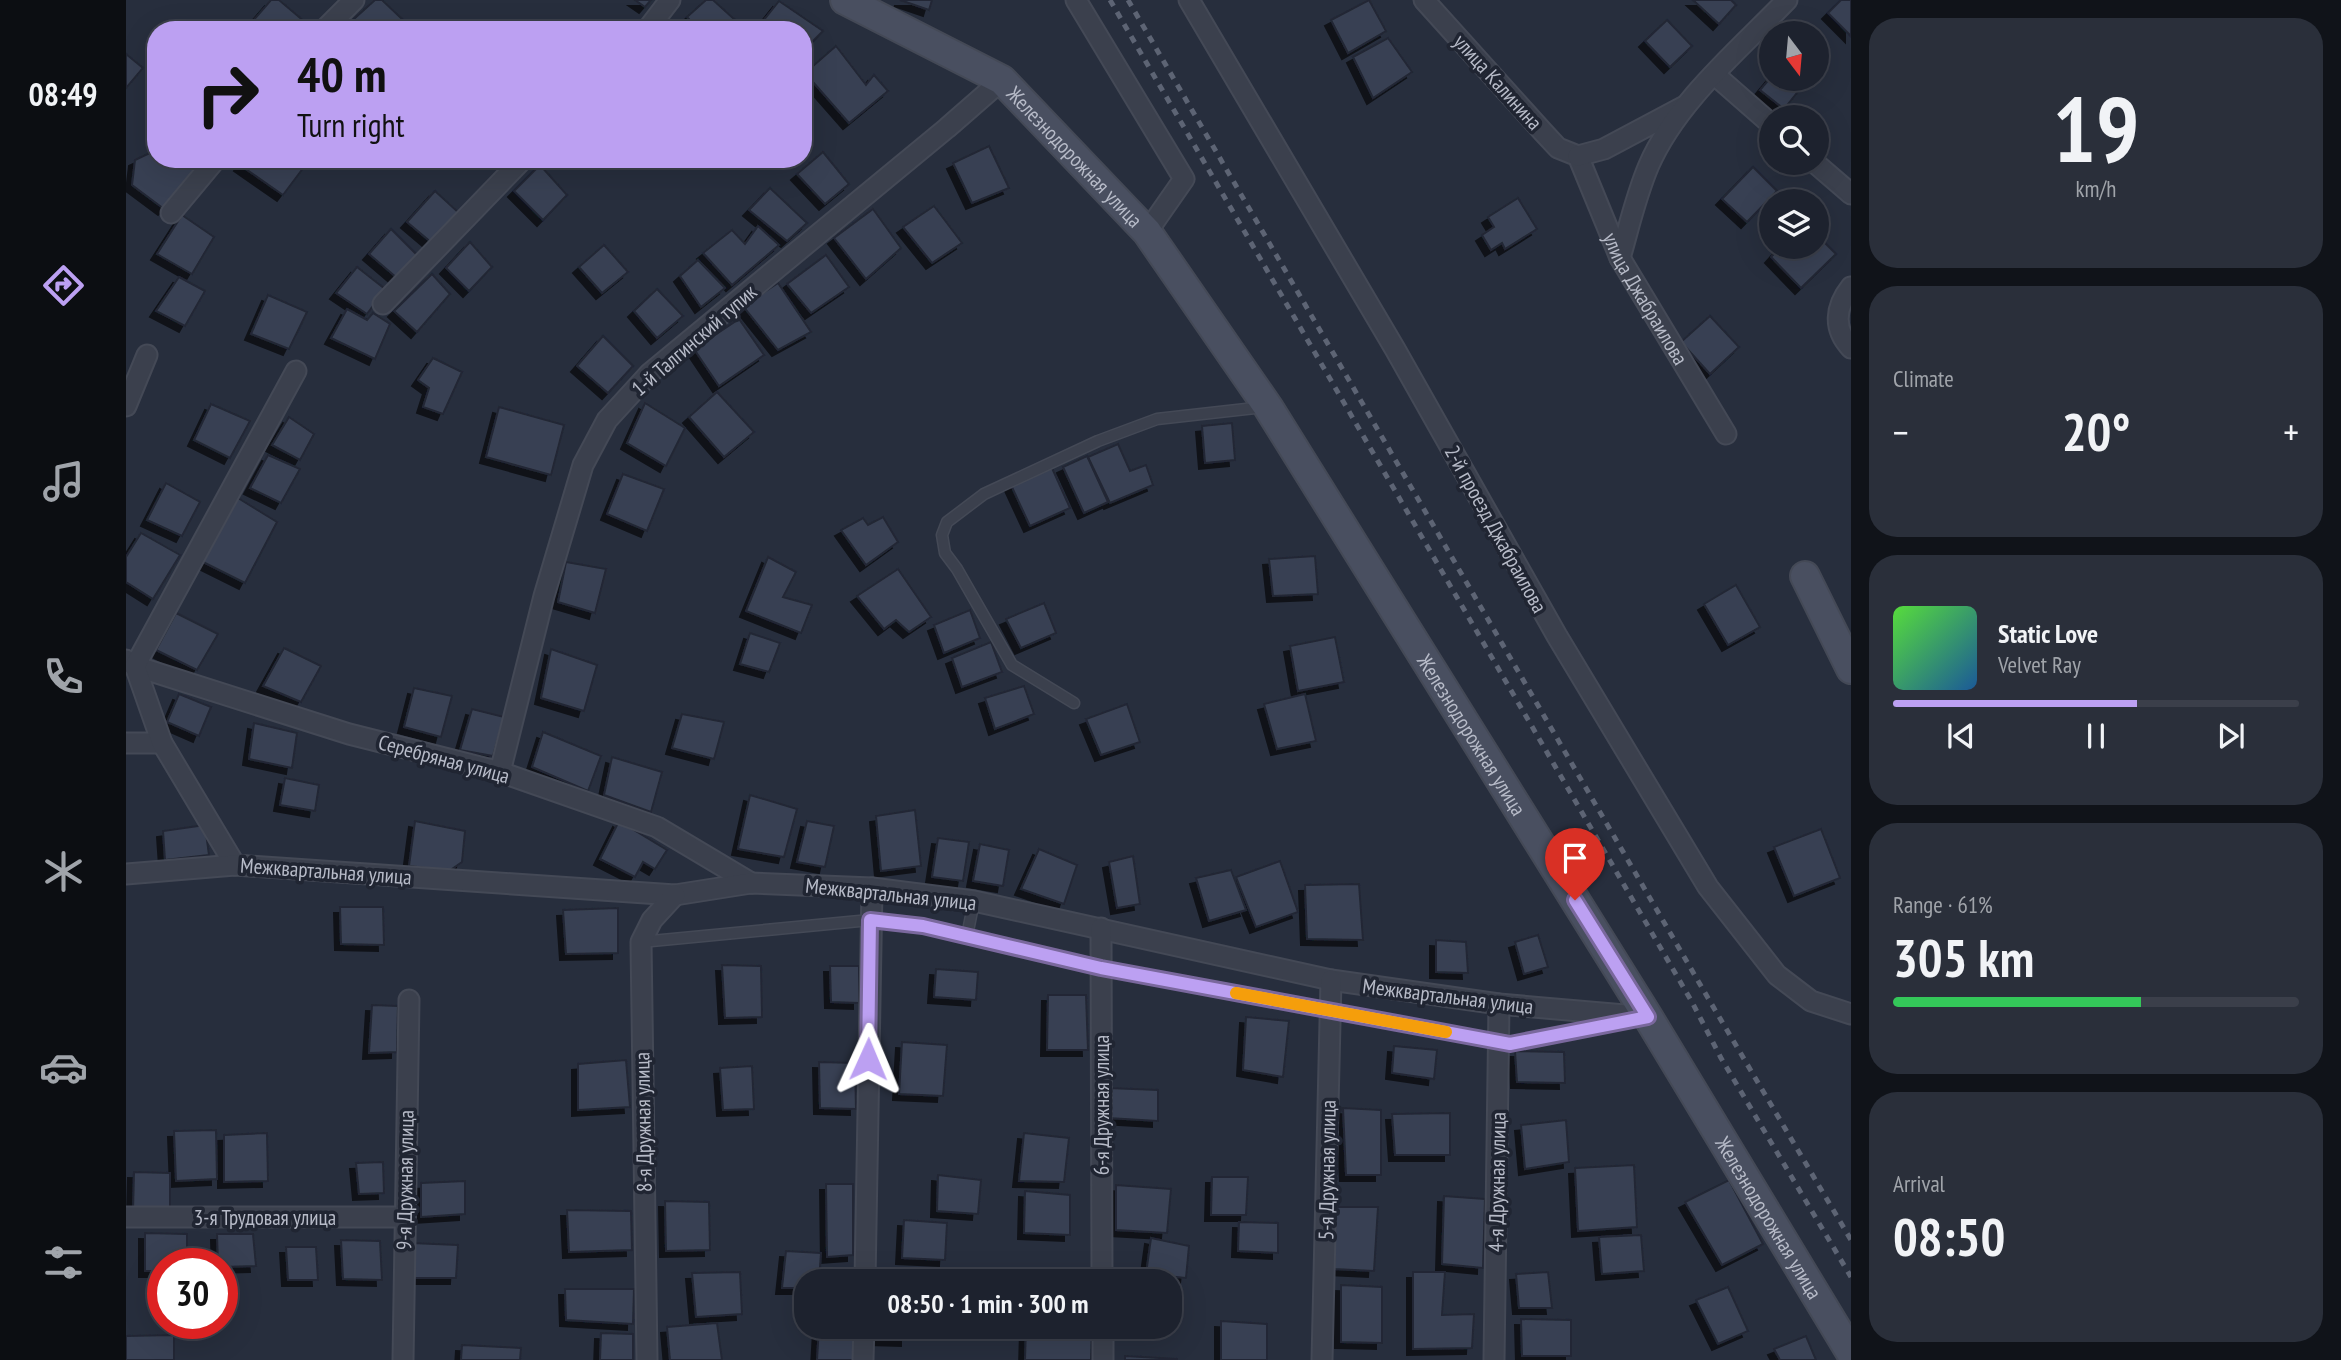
<!DOCTYPE html>
<html lang="en">
<head>
<meta charset="utf-8">
<style>
  :root { --surface:#1d222e; --page:#2a2f3a; --text:#f1f3f6; --muted:#a0a4aa; --line:#3b3f4a; --accent:#bca0f2 }
  body { margin:0; font-family:"PT Sans Narrow",sans-serif; background:var(--page); color:var(--text); height:100vh; display:flex; flex-direction:column; font-size:26px; white-space:nowrap }
  * { box-sizing:border-box; margin:0 }
  p { font-size:23px; color:var(--muted) }
  .icon { flex:none; width:38px; height:38px; fill:none; stroke:currentColor; stroke-width:2; stroke-linecap:round; stroke-linejoin:round }
  .map { position:relative; flex:1; overflow:hidden }
  .details { display:flex; flex-direction:column; gap:18px; padding:18px; background:#101319; width:490px }
  .details>* { flex:none }
  .hud { position:absolute; left:21px; top:21px; width:665px; height:147px; border-radius:28px; box-shadow:0 7px 28px #0002,0 0 0 2px var(--line); background:#bca0f2; color:#111; overflow:hidden }
  .needle { width:46px; rotate:164deg }
  .controls { position:absolute; left:1633px; top:21px; display:grid; gap:14px }
  .controls a { display:grid; place-items:center; width:70px; height:70px; border-radius:50%; background:var(--surface); box-shadow:0 7px 28px #0002,0 0 0 2px var(--line); font-size:35px }
  .speed { position:absolute; left:21px; top:1248px; display:flex; gap:14px; font-size:35px; font-weight:700; text-align:center }
  .speed>* { display:grid; place-content:center; width:91px; height:91px; border-radius:50%; background:var(--surface); box-shadow:0 7px 28px #0002,0 0 0 2px var(--line); line-height:1 }
  .speed .limit { border:10px solid #d22; background:#fff; color:#111 }
  .pin { position:absolute; display:grid; place-items:center; width:60px; height:60px; color:#fff; margin:-72px -30px; border-radius:50% 50% 50% 0; rotate:-45deg; box-shadow:0 0 7px #0007 }
  .pin .icon { rotate:45deg }
  .me { position:absolute; width:77px; margin:-38px; rotate:1deg; stroke-linejoin:round; filter:drop-shadow(0 0 5px #0008) }
  .turn { display:flex; align-items:center; gap:24px; height:147px; padding:0 35px; font-size:32px }
  .turn .icon { width:91px; height:91px; stroke-width:2.5 }
  .turn b { display:block; font-size:49px; line-height:60px }
  .big { font-size:52px; font-weight:600; line-height:1.1 }
  .details .card { flex:1; display:flex; flex-direction:column; justify-content:center; gap:10px; min-width:0; padding:0 24px; border-radius:28px; background:var(--page) }
  .details .dial { align-items:center; gap:0 }
  .dial b { font-size:91px; line-height:1 }
  .song { display:flex; align-items:center; gap:21px }
  .cover { width:84px; height:84px; border-radius:10px; background:linear-gradient(135deg,hsl(110 70% 55%),hsl(210 70% 35%)) }
  .played { height:7px; border-radius:4px; background:linear-gradient(90deg,var(--accent) 60%,var(--line) 60%) }
  .keys { display:flex; justify-content:space-around; direction:ltr }
  .heat { display:flex; justify-content:space-between; align-items:center; font-size:38px; direction:ltr }
  .charge { height:10px; border-radius:5px; background:linear-gradient(90deg,#34c759 61%,var(--line) 0) }
  .trip { position:absolute; left:668px; top:1269px; width:388px; height:70px; border-radius:28px; background:var(--surface); box-shadow:0 7px 28px #0002,0 0 0 2px var(--line); font-weight:600; line-height:70px; text-align:center }
  main { display:flex; flex:1; min-height:0 }
  .menu { display:flex; flex-direction:column; width:126px; justify-content:space-around; align-items:center; background:#0c0e12; color:var(--muted) }
  .menu .icon { width:49px; height:49px }
  .menu .on { color:var(--accent) }
  .menu b { font-size:32px; color:var(--text) }
  .map>svg:first-child { display:block }
  .building { fill:#394152; stroke:#222734; stroke-width:2; filter:url(#shadow) }
  .lines { fill:none; stroke-linecap:round; stroke-linejoin:round }
  .lane-casing { stroke:#444956; stroke-width:13 }
  .street-casing { stroke:#444956; stroke-width:23 }
  .secondary-casing { stroke:#444956; stroke-width:32 }
  .lane { stroke:#3b404d; stroke-width:10 }
  .street { stroke:#3b404d; stroke-width:19 }
  .secondary { stroke:#494f60; stroke-width:28 }
  .rail { stroke:#5d6474; stroke-width:5; stroke-dasharray:7 7; stroke-linecap:butt }
  .route-casing { stroke:#7a689d; stroke-width:18 }
  .route { stroke:#bca0f2; stroke-width:12 }
  .slow { stroke:#f59e0b; stroke-width:12 }
  .labels { text-anchor:middle; dominant-baseline:central; stroke-width:7; stroke-linejoin:round; paint-order:stroke }
  .street-label { font-size:21px; fill:#b7bbc8; stroke:#202532 }
</style>
</head>
<body>
<main>
<nav class="menu">
<b>08:49</b>
<svg class="icon on" aria-label="directions" viewBox="0 0 24 24"><path d="M12 3l9 9-9 9-9-9zM9 14v-3h6M13 9l2 2-2 2"/></svg>
<svg class="icon" aria-label="music" viewBox="0 0 24 24"><path d="M9 18V5l10-2v13"/><circle cx="6" cy="18" r="3"/><circle cx="16" cy="16" r="3"/></svg>
<svg class="icon" aria-label="phone" viewBox="0 0 24 24"><path d="M5 4h4l2 5-3 2q2 4 5 5l2-3 5 2v4C11 20 4 13 5 4z"/></svg>
<svg class="icon" aria-label="climate" viewBox="0 0 24 24"><path d="M12 3v18M4 7l16 10M4 17L20 7"/></svg>
<svg class="icon" aria-label="car" viewBox="0 0 24 24"><path d="M5 17H2v-5l4-1 3-4h7l3 4 3 1v5h-3M9 17h6M6 11h13"/><circle cx="7" cy="17" r="2"/><circle cx="17" cy="17" r="2"/></svg>
<svg class="icon" aria-label="filters" viewBox="0 0 24 24"><path d="M4 7h16M4 17h16"/><circle cx="9" cy="7" r="2"/><circle cx="15" cy="17" r="2"/></svg>
</nav>
<div class="map">
<svg width="1725" height="1360" viewBox="0 0 1725 1360">
  <defs>
    <filter id="shadow"><feDropShadow dx="-6" dy="6" stdDeviation="0" flood-color="#0009"/></filter>
  </defs>
  <rect width="100%" height="100%" fill="#272e3d"/>
  <g class="building">
    <path d="M145,0H153L186,28L120,29Z"/>
    <path d="M249,0H256L276,19L265,30L218,28Z"/>
    <path d="M509,0H525L519,7Z"/>
    <path d="M580,0H587L619,29L573,30L561,17Z"/>
    <path d="M774,0H806L803,10Z"/>
    <path d="M1243,0L1260,31L1222,53L1205,20Z"/>
    <path d="M1567,0H1605L1610,5L1593,24Z"/>
    <path d="M1715,0H1725V36L1702,13Z"/>
    <path d="M653,1L697,31L677,51V30H630Z"/>
    <path d="M1541,20L1566,46L1544,67L1519,41Z"/>
    <path d="M1262,38L1286,72L1247,98L1227,57Z"/>
    <path d="M710,46L740,85L748,75L762,91L723,123L679,73Z"/>
    <path d="M0,54L17,68L0,88Z"/>
    <path d="M1645,77V79H1682L1658,109L1634,90Z"/>
    <path d="M863,146L883,188L846,203L827,163Z"/>
    <path d="M30,150V159H53L71,171L38,209L6,185L9,160Z"/>
    <path d="M697,152L723,184L699,204L671,174Z"/>
    <path d="M118,159H168L178,167L157,195L114,165Z"/>
    <path d="M414,165L441,195L417,220L388,191Z"/>
    <path d="M1627,167L1651,191L1621,222L1596,199Z"/>
    <path d="M644,188L681,223L661,241L623,210Z"/>
    <path d="M309,191L333,213L306,243L281,222Z"/>
    <path d="M1392,198L1411,229L1379,249L1376,243L1365,250L1356,235L1368,227L1362,217Z"/>
    <path d="M808,206L836,243L806,263L777,227Z"/>
    <path d="M747,209L775,248L740,279L708,238Z"/>
    <path d="M56,215L88,237L66,274L31,254Z"/>
    <path d="M632,226L653,245L606,285L577,253L606,230L619,244Z"/>
    <path d="M265,229L293,257L271,278L243,254Z"/>
    <path d="M1690,234L1710,254L1675,288L1645,257L1654,247H1690Z"/>
    <path d="M344,242L366,267L343,291L320,268Z"/>
    <path d="M478,245L502,272L476,293L453,267Z"/>
    <path d="M700,255L723,287L685,313L661,284Z"/>
    <path d="M572,260L599,288L575,307L554,276Z"/>
    <path d="M231,267L259,289L241,314L210,293Z"/>
    <path d="M306,274L324,294L291,332L268,311Z"/>
    <path d="M53,277L79,291L59,326L30,311Z"/>
    <path d="M652,283L685,332L652,350L617,306Z"/>
    <path d="M531,289L557,316L531,338L508,311Z"/>
    <path d="M142,295L181,312L163,349L125,334Z"/>
    <path d="M221,309L241,320L247,313L264,324L249,359L205,338Z"/>
    <path d="M1584,316L1613,347L1584,374L1555,342Z"/>
    <path d="M613,319L638,355L593,386L568,349Z"/>
    <path d="M477,336L507,366L482,393L451,366Z"/>
    <path d="M307,358L336,372L317,414L297,407L303,388L292,380Z"/>
    <path d="M591,392L628,432L598,457L563,417Z"/>
    <path d="M519,403L559,428L540,466L501,443Z"/>
    <path d="M85,404L124,421L104,458L68,440Z"/>
    <path d="M373,407L438,425L425,475L360,457Z"/>
    <path d="M163,417L188,434L174,460L146,445Z"/>
    <path d="M1106,423L1109,460L1079,463L1076,426Z"/>
    <path d="M992,444L1004,471L1020,465L1027,485L984,503L962,457Z"/>
    <path d="M142,455L174,469L155,503L124,488Z"/>
    <path d="M961,456L982,502L958,513L937,467Z"/>
    <path d="M926,468L944,508L904,526L885,485Z"/>
    <path d="M497,474L538,489L521,531L481,514Z"/>
    <path d="M40,483L74,502L56,536L21,520Z"/>
    <path d="M112,498L151,522L119,583L75,561Z"/>
    <path d="M757,517L772,542L740,565L715,530L737,518L742,525Z"/>
    <path d="M15,533L54,555L27,599L0,582V557Z"/>
    <path d="M1189,556L1192,594L1147,596L1143,559Z"/>
    <path d="M642,557L670,572L657,597L686,605L675,633L620,611Z"/>
    <path d="M440,562L480,569L469,613L432,602Z"/>
    <path d="M772,569L805,617L783,632L770,620L758,629L731,596Z"/>
    <path d="M1610,585L1634,627L1602,645L1578,604Z"/>
    <path d="M918,603L930,633L895,648L880,619Z"/>
    <path d="M844,610L854,638L818,653L808,625Z"/>
    <path d="M50,613L92,634L71,670L30,650Z"/>
    <path d="M624,633L654,643L643,672L614,664Z"/>
    <path d="M1209,637L1218,682L1172,691L1164,646Z"/>
    <path d="M865,642L876,672L836,687L826,658Z"/>
    <path d="M158,648L195,666L175,702L137,686Z"/>
    <path d="M425,649L471,665L458,711L415,698Z"/>
    <path d="M898,686L908,714L869,729L859,698Z"/>
    <path d="M288,688L326,696L315,737L278,727Z"/>
    <path d="M53,694L85,707L73,736L41,722Z"/>
    <path d="M1179,694L1190,741L1151,749L1138,704Z"/>
    <path d="M1001,704L1014,742L975,755L960,719Z"/>
    <path d="M346,709L378,717L367,756L334,750Z"/>
    <path d="M556,714L598,722L588,759L546,748Z"/>
    <path d="M128,723L171,733L166,768L123,759Z"/>
    <path d="M417,732L475,756L462,791L406,767Z"/>
    <path d="M486,757L536,772L525,812L478,795Z"/>
    <path d="M159,778L193,785L189,811L154,805Z"/>
    <path d="M624,795L671,809L658,857L612,849Z"/>
    <path d="M789,810L795,866L755,871L750,816Z"/>
    <path d="M289,821L339,831L336,862L323,871L283,866Z"/>
    <path d="M493,821L541,850L529,869L517,862L509,877L474,859Z"/>
    <path d="M681,821L708,826L699,867L671,862Z"/>
    <path d="M79,825L83,855L39,860L37,831Z"/>
    <path d="M1695,829L1714,878L1668,896L1648,847Z"/>
    <path d="M812,838L843,842L837,881L806,877Z"/>
    <path d="M854,844L883,850L877,886L847,881Z"/>
    <path d="M913,849L951,865L938,904L895,889Z"/>
    <path d="M1007,856L1014,904L991,908L983,862Z"/>
    <path d="M1154,861L1172,912L1130,927L1110,877Z"/>
    <path d="M1105,870L1120,910L1083,921L1070,878Z"/>
    <path d="M1233,884L1237,940L1181,939L1179,885Z"/>
    <path d="M214,907H257L258,945L215,944Z"/>
    <path d="M492,908V953L440,954L437,910Z"/>
    <path d="M1412,935L1422,967L1398,974L1389,942Z"/>
    <path d="M1310,940L1340,942L1342,973L1310,972Z"/>
    <path d="M596,965L635,966L636,1017L599,1018Z"/>
    <path d="M704,966H733V1003L705,1002Z"/>
    <path d="M810,969L852,972L850,1000L808,997Z"/>
    <path d="M922,995H960L962,1050H921Z"/>
    <path d="M246,1005L272,1006L271,1052L243,1053Z"/>
    <path d="M1120,1017L1163,1021L1157,1077L1117,1070Z"/>
    <path d="M776,1042L821,1045L817,1096L773,1094Z"/>
    <path d="M1268,1046L1311,1050L1308,1079L1266,1073Z"/>
    <path d="M1389,1051L1438,1052L1439,1083L1391,1082Z"/>
    <path d="M500,1060L504,1107L452,1110V1064Z"/>
    <path d="M693,1062L729,1063L730,1109L694,1108Z"/>
    <path d="M626,1066L628,1109L597,1110L594,1068Z"/>
    <path d="M982,1088L1032,1090V1121L982,1118Z"/>
    <path d="M1217,1108L1255,1110V1175H1220Z"/>
    <path d="M1324,1113V1155H1269L1266,1114Z"/>
    <path d="M1440,1120L1443,1162L1399,1169L1395,1125Z"/>
    <path d="M90,1130L91,1179L50,1181L48,1131Z"/>
    <path d="M141,1133L142,1181L98,1182V1135Z"/>
    <path d="M898,1133L943,1138L938,1182L893,1181Z"/>
    <path d="M257,1162L258,1193L233,1194L230,1163Z"/>
    <path d="M1508,1165L1511,1227L1452,1231L1449,1168Z"/>
    <path d="M8,1172L44,1173V1214L7,1212Z"/>
    <path d="M812,1175L855,1180L852,1214L811,1211Z"/>
    <path d="M1086,1177H1122L1120,1215H1085Z"/>
    <path d="M1603,1180L1637,1244L1596,1265L1559,1202Z"/>
    <path d="M339,1181V1214L295,1217V1183Z"/>
    <path d="M700,1184H727V1255L701,1257Z"/>
    <path d="M990,1185L1045,1189L1041,1233L990,1230Z"/>
    <path d="M899,1191L944,1195V1235L898,1233Z"/>
    <path d="M1318,1196L1359,1199L1357,1268L1316,1264Z"/>
    <path d="M539,1201L583,1202L584,1250L540,1251Z"/>
    <path d="M1210,1207H1252L1248,1271L1208,1269Z"/>
    <path d="M441,1210L505,1211L506,1250L443,1252Z"/>
    <path d="M778,1220L821,1223L819,1260L776,1258Z"/>
    <path d="M1113,1222L1152,1223V1253L1112,1251Z"/>
    <path d="M19,1233L61,1234V1264H37V1271H19Z"/>
    <path d="M91,1234H127L130,1266L96,1267V1264H92Z"/>
    <path d="M1515,1235L1518,1271L1476,1274L1473,1237Z"/>
    <path d="M1025,1238L1063,1246L1060,1278L1020,1274Z"/>
    <path d="M215,1240L254,1241L256,1280L217,1279Z"/>
    <path d="M285,1243L332,1245L330,1278H283Z"/>
    <path d="M160,1247H190L192,1280H162Z"/>
    <path d="M660,1251L695,1253L693,1281H681V1288H656Z"/>
    <path d="M614,1272L616,1314L570,1317L566,1273Z"/>
    <path d="M1287,1272H1319L1316,1315L1348,1314L1346,1348L1287,1349Z"/>
    <path d="M1422,1272L1426,1308H1393L1390,1274Z"/>
    <path d="M1215,1285L1256,1287V1343L1215,1342Z"/>
    <path d="M1602,1287L1622,1331L1592,1344L1570,1300Z"/>
    <path d="M439,1289H508L507,1324L440,1320Z"/>
    <path d="M1395,1319L1445,1320V1356H1396Z"/>
    <path d="M1095,1321L1141,1324V1360H1095Z"/>
    <path d="M591,1323L596,1360H544L541,1327Z"/>
    <path d="M693,1326H729V1360H691Z"/>
    <path d="M748,1326H781V1340L748,1339Z"/>
    <path d="M900,1326L966,1328L965,1360H899Z"/>
    <path d="M475,1333L507,1334V1360H474Z"/>
    <path d="M48,1335V1360H0V1336Z"/>
    <path d="M1680,1336L1690,1360H1654L1648,1349Z"/>
    <path d="M336,1345L395,1348L394,1360H335Z"/>
    <path d="M999,1356L1051,1359V1360H999Z"/>
  </g>
  <g class="lines">
    <g class="lane-casing">
      <g id="lane">
        <path d="M948,703L886,665L831,569L819,553L816,535L821,522L858,494L972,441L1031,419L1138,407"/>
        <path d="M841,936L848,901"/>
        <path d="M515,942L744,920L797,926L975,968L1384,1044L1500,1022"/>
      </g>
    </g>
    <g class="street-casing">
      <g id="street">
        <path d="M950,0L1058,179L1021,232"/>
        <path d="M1063,0L1269,349L1431,636L1582,887L1651,975L1685,1001L1725,1014"/>
        <path d="M1298,0L1418,133L1432,148L1452,156"/>
        <path d="M198,30L228,0"/>
        <path d="M521,30L544,0"/>
        <path d="M1589,75L1645,124"/>
        <path id="s1" d="M1452,156L1494,258L1600,434"/>
        <path d="M1452,156L1478,149L1557,107"/>
        <path d="M1689,163L1725,194"/>
        <path d="M45,213L90,159"/>
        <path d="M1494,258C1503,227 1510,195 1523,165C1551,101 1613,50 1661,0"/>
        <path d="M1725,287C1709,307 1707,329 1725,348"/>
        <path d="M257,304L397,159"/>
        <path d="M0,406L21,355"/>
        <path d="M0,660L9,666L223,734L374,772L531,827L625,883"/>
        <path d="M0,743H36"/>
        <path d="M374,772L418,596L457,465L481,420L524,373L821,128L876,80"/>
        <path d="M109,865L36,743L9,666L170,371"/>
        <path d="M0,874L109,865L549,895L625,883L746,888L848,901L1205,980L1373,1004L1522,1017"/>
        <path d="M975,928L976,1281"/>
        <path d="M0,1217H278"/>
        <path d="M739,1281L746,888"/>
        <path d="M977,1326V1360"/>
        <path d="M277,1360L283,1000"/>
        <path d="M521,1360L515,942L526,920L549,895"/>
        <path d="M737,1360L738,1326"/>
        <path d="M1196,1360L1205,980"/>
        <path d="M1368,1360L1373,1004"/>
      </g>
    </g>
    <g class="secondary-casing">
      <g id="secondary">
        <path id="s2" d="M719,0L876,80L1021,232L1142,407L1522,1017L1725,1353"/>
        <path d="M1679,576L1725,669"/>
      </g>
    </g>
    <use href="#lane" class="lane"/>
    <use href="#street" class="street"/>
    <use href="#secondary" class="secondary"/>
    <g class="rail">
      <path d="M984,0L1566,1002L1595,1058L1725,1277"/>
      <path d="M1002,0L1582,998L1725,1240"/>
    </g>
  </g>
  <g class="lines">
    <g class="route-casing">
      <path id="route" d="M742,1059L744,920L797,926L975,968L1384,1044L1522,1017L1449,900"/>
    </g>
    <use href="#route" class="route"/>
    <path class="slow" d="M1110,993L1320,1032"/>
  </g>
  <g class="labels">
    <g class="street-label">
      <text transform="translate(1372 82) rotate(48)">улица Калинина</text>
      <text stroke="none"><textPath href="#s2" startOffset="282">Железнодорожная улица</textPath></text>
      <text stroke="none"><textPath href="#s1" startOffset="158">улица Джабраилова</textPath></text>
      <text transform="translate(568 340) rotate(-41)">1-й Талгинский тупик</text>
      <text transform="translate(1370 529) rotate(61)">2-й проезд Джабраилова</text>
      <text stroke="none"><textPath href="#s2" startOffset="985">Железнодорожная улица</textPath></text>
      <text transform="translate(318 759) rotate(15)">Серебряная улица</text>
      <text transform="translate(200 871) rotate(4)">Межквартальная улица</text>
      <text transform="translate(765 894) rotate(6)">Межквартальная улица</text>
      <text transform="translate(1322 996) rotate(7)">Межквартальная улица</text>
      <text transform="translate(975 1105) rotate(-90)">6-я Дружная улица</text>
      <text transform="translate(517 1122) rotate(-91)">8-я Дружная улица</text>
      <text transform="translate(1201 1170) rotate(-89)">5-я Дружная улица</text>
      <text transform="translate(279 1180) rotate(-89)">9-я Дружная улица</text>
      <text transform="translate(1371 1182) rotate(-89)">4-я Дружная улица</text>
      <text x="139" y="1217">3-я Трудовая улица</text>
      <text stroke="none"><textPath href="#s2" startOffset="1552">Железнодорожная улица</textPath></text>
    </g>
  </g>
</svg>
<div class="controls">
<a><svg class="needle" viewBox="-14 -14 28 28"><path d="M0-13l5 13h-10z" fill="#e53935"/><path d="M0 13l5-13h-10z" fill="#a0a4aa"/></svg></a>
<a><svg class="icon" aria-label="search" viewBox="0 0 24 24"><circle cx="10" cy="10" r="6"/><path d="M15 15l6 6"/></svg></a>
<a><svg class="icon" aria-label="layers" viewBox="0 0 24 24"><path d="M12 4l9 5-9 5-9-5zM3 14l9 5 9-5"/></svg></a>
</div>
<div class="speed"><div class="limit">30</div></div>
<div class="pin" style="left:1449px;top:900px;background:#d93025"><svg class="icon" aria-label="arrive" viewBox="0 0 24 24"><path d="M6 21V4h12l-3 4 3 4H6"/></svg></div>
<svg class="me" style="left:742px;top:1059px" viewBox="-20 -20 40 40"><path d="M0-17L14 15 0 8-14 15z" fill="#bca0f2" stroke="#fff" stroke-width="4"/></svg>
<div class="trip">08:50 · 1 min · 300 m</div>
<div class="hud">
<div class="turn"><svg class="icon" aria-label="right" viewBox="0 0 24 24"><path d="M7 20v-9h11M14 6l5 5-5 5"/></svg><div><b>40 m</b>Turn right</div></div>
</div>
</div>
<section class="details">
<div class="card dial"><b>19</b><p>km/h</p></div>
<div class="card"><p>Climate</p>
<div class="heat"><a>−</a><b class="big">20°</b><a>+</a></div>
</div>
<div class="card">
<div class="song"><i class="cover"></i><div><b>Static Love</b><p>Velvet Ray</p></div></div>
<div class="played"></div>
<div class="keys"><svg class="icon" aria-label="previous" viewBox="0 0 24 24"><path d="M18 5L8 12l10 7zM5 5v14"/></svg><svg class="icon" aria-label="pause" viewBox="0 0 24 24"><path d="M8 5v14M16 5v14"/></svg><svg class="icon" aria-label="next" viewBox="0 0 24 24"><path d="M6 5l10 7-10 7zM19 5v14"/></svg></div>
</div>
<div class="card"><p>Range · 61%</p><b class="big">305 km</b><div class="charge"></div></div>
<div class="card"><p>Arrival</p><b class="big">08:50</b></div>
</section>
</main>
</body>
</html>
